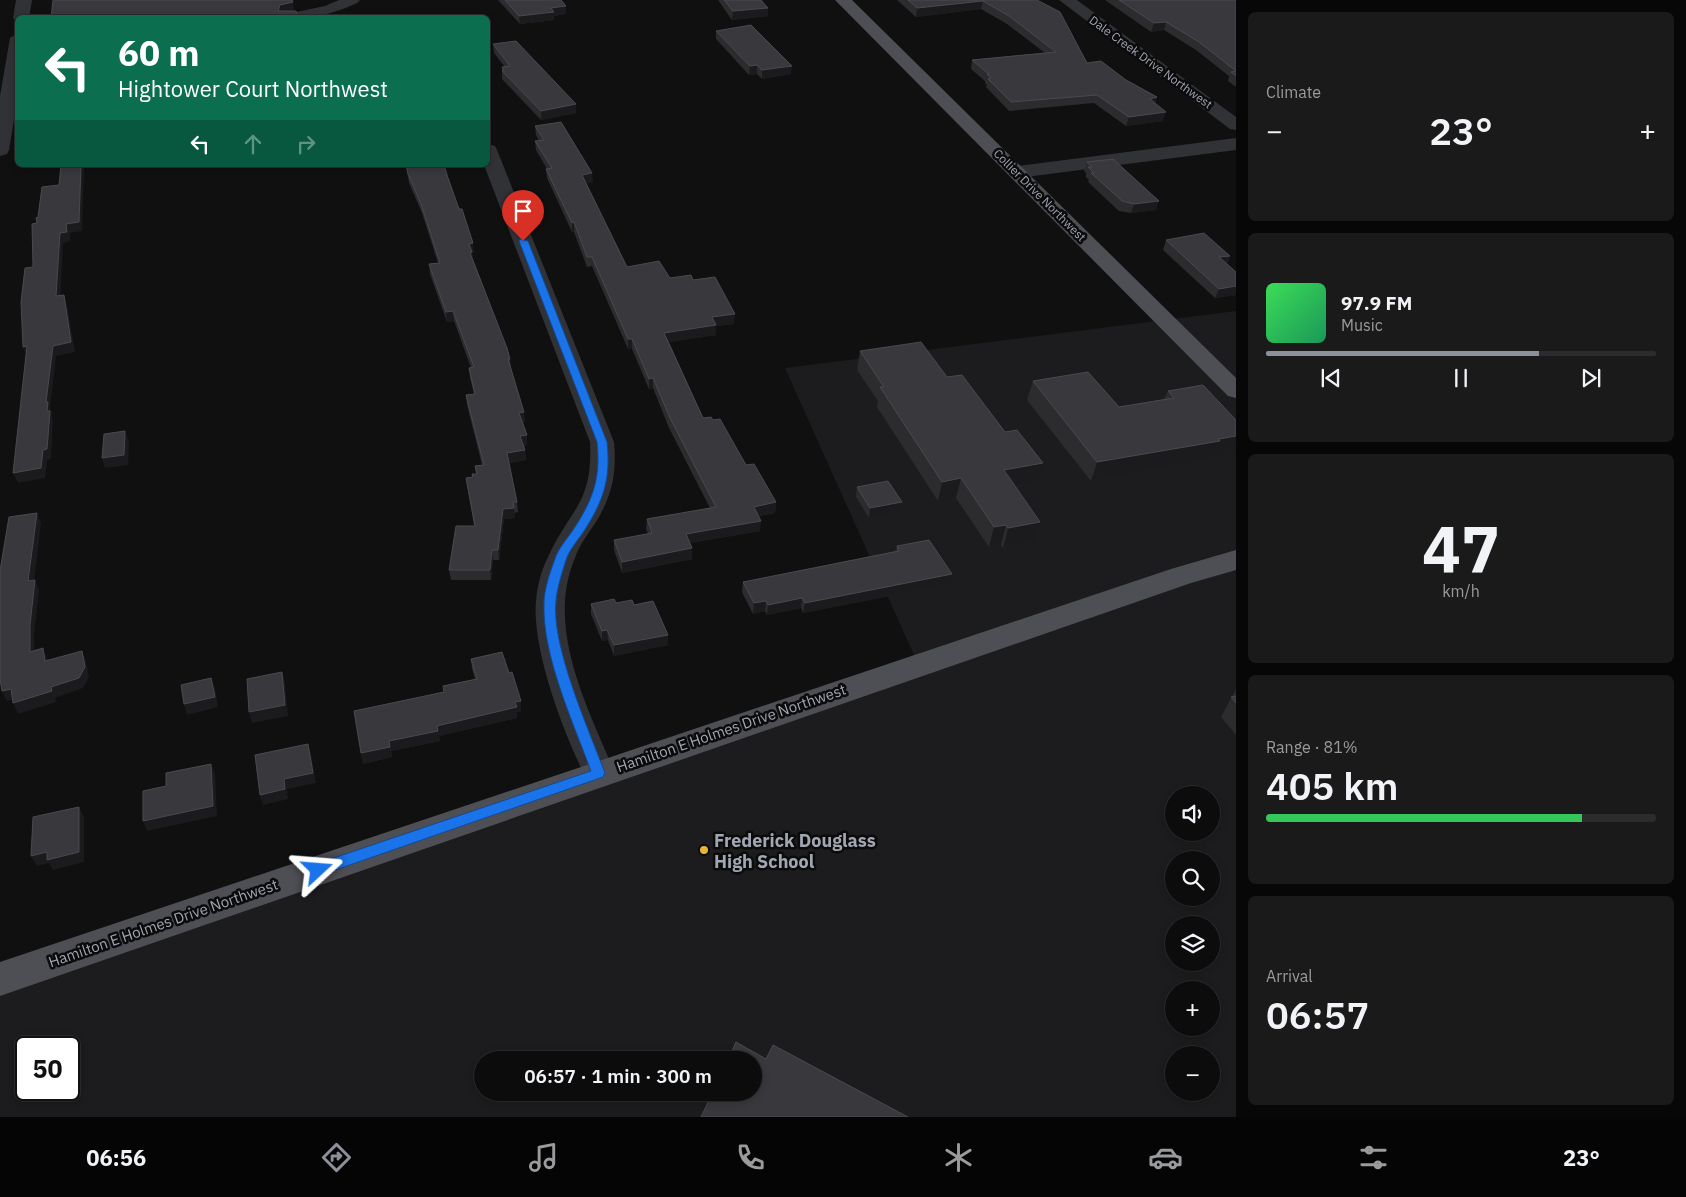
<!DOCTYPE html>
<html lang="en">
<head>
<meta charset="utf-8">
<style>
  :root { --surface:#0c0c0d; --page:#1a1a1b; --text:#f1f3f6; --muted:#9a9b9d; --line:#2c2c2e; --accent:#8c9099 }
  body { margin:0; font-family:"IBM Plex Sans",sans-serif; background:var(--page); color:var(--text); height:100vh; display:flex; flex-direction:column; font-size:19px; white-space:nowrap }
  * { box-sizing:border-box; margin:0 }
  p { font-size:16px; color:var(--muted) }
  .icon { flex:none; width:28px; height:28px; fill:none; stroke:currentColor; stroke-width:2; stroke-linecap:round; stroke-linejoin:round }
  .map { position:relative; flex:1; overflow:hidden }
  .side { display:flex; flex-direction:column; gap:12px; padding:12px; background:#070707; width:450px }
  .side>* { flex:none }
  .hud { position:absolute; left:15px; top:15px; width:475px; height:152px; border-radius:8px; box-shadow:0 2px 8px #0003,0 0 0 1px var(--line); background:#0b6e4f; color:#fff; overflow:hidden }
  .controls { position:absolute; left:1165px; top:786px; display:grid; gap:10px }
  .controls a { display:grid; place-items:center; width:55px; height:55px; border-radius:50%; background:var(--surface); box-shadow:0 2px 8px #0003,0 0 0 1px var(--line); font-size:25px }
  .speed { position:absolute; left:15px; top:1036px; display:flex; gap:10px; font-size:25px; font-weight:700; text-align:center }
  .speed>* { display:grid; place-content:center; width:65px; height:65px; border-radius:50%; background:var(--surface); box-shadow:0 2px 8px #0003,0 0 0 1px var(--line); line-height:1 }
  .speed .limit { border:2px solid #111; border-radius:8px; background:#fff; color:#111 }
  .pin { position:absolute; display:grid; place-items:center; width:42px; height:42px; color:#fff; margin:-51px -21px; border-radius:50% 50% 50% 0; rotate:-45deg; box-shadow:0 0 5px #0007 }
  .pin .icon { rotate:45deg }
  .me { position:absolute; width:55px; margin:-28px; rotate:71deg; stroke-linejoin:round; filter:drop-shadow(0 0 4px #0008) }
  .turn { display:flex; align-items:center; gap:18px; height:105px; padding:0 20px; font-size:22px }
  .turn .icon { width:65px; height:65px; stroke-width:2.5 }
  .turn b { display:block; font-size:35px; line-height:42px }
  .lanes { display:flex; align-items:center; height:48px; padding:0 20px; background:#0003; justify-content:center; gap:25px; direction:ltr }
  .lanes .off { opacity:.35 }
  .big { font-size:38px; font-weight:600; line-height:1.1 }
  .side .widget { flex:1; display:flex; flex-direction:column; justify-content:center; gap:8px; min-width:0; padding:0 18px; border-radius:8px; background:var(--page) }
  .side .dial { align-items:center; gap:0 }
  .dial b { font-size:65px; line-height:1 }
  .song { display:flex; align-items:center; gap:15px }
  .cover { width:60px; height:60px; border-radius:8px; background:linear-gradient(135deg,hsl(130 70% 55%),hsl(150 70% 35%)) }
  .played { height:5px; border-radius:2px; background:linear-gradient(90deg,var(--accent) 70%,var(--line) 70%) }
  .keys { display:flex; justify-content:space-around; direction:ltr }
  .heat { display:flex; justify-content:space-between; align-items:center; font-size:28px; direction:ltr }
  .charge { height:8px; border-radius:4px; background:linear-gradient(90deg,#34c759 81%,var(--line) 0) }
  .trip { position:absolute; left:474px; top:1051px; width:288px; height:50px; border-radius:25px; background:var(--surface); box-shadow:0 2px 8px #0003,0 0 0 1px var(--line); font-weight:600; line-height:50px; text-align:center }
  .tabs { display:flex; height:80px; justify-content:space-around; align-items:center; background:#050505; color:var(--muted) }
  .tabs .icon { width:35px; height:35px }
  .tabs .active { color:var(--accent) }
  .tabs b { font-size:22px; color:var(--text) }
  main { display:flex; flex:1; min-height:0 }
  .map>svg:first-child { display:block }
  .built { fill:#1c1c1e; fill-rule:evenodd }
  .lines { fill:none; stroke-linecap:round; stroke-linejoin:round }
  .minor { fill:#313236; fill-rule:evenodd }
  .major { fill:#4e4f55; fill-rule:evenodd }
  .wall { fill:#2c2c2f }
  .shaded-wall { fill:#1b1b1d }
  .building { fill:#39393d; stroke:#494a4f }
  .route { fill:#1a73e8; stroke:#114b97 }
  .poi-dot { fill:#e8b632; stroke:#0b0b0c; stroke-width:2 }
  .labels { text-anchor:middle; dominant-baseline:central; stroke-width:5; stroke-linejoin:round; paint-order:stroke }
  .far-street-label { font-size:12px; fill:#a2a6b2; stroke:#0b0b0c }
  .street-label { font-size:15px; fill:#a2a6b2; stroke:#0b0b0c }
  .near-poi-label { font-size:18px; font-weight:bold; fill:#a2a6b2; stroke:#0b0b0c; text-anchor:start }
</style>
</head>
<body>
<main>
<div class="map">
<svg width="1236" height="1117" viewBox="0 0 1236 1117">
  <rect width="100%" height="100%" fill="#101011"/>
  <path class="built" d="M1236,311V1117H0V982L914,655L785,368ZM1174,795H1211V832H1174ZM1174,860H1211V898H1174ZM1174,925H1211V962H1174ZM1174,990H1211V1028H1174ZM26,1048H69V1090H26ZM1174,1055H1211V1092H1174ZM482,1060H752V1092H482Z"/>
  <g class="lines">
    <g class="minor">
      <path d="M16,0H32L29,18H18V22L13,18Z"/>
      <path d="M339,0H360L357,3C329,16 311,18 281,18L282,15L325,6Z"/>
      <path d="M1059,0H1077L1236,117V130L1230,129Z"/>
      <path d="M18,33V95L9,150L7,154L0,156V96L10,38Z"/>
      <path d="M1236,138V150L1018,178L1011,176L1008,172L1011,168L1018,166Z"/>
      <path d="M488,144L495,146L497,150L614,442C617,474 612,497 594,525C587,535 579,546 575,558C545,628 588,708 615,773L610,782L599,786L588,782C566,739 539,668 536,620C534,600 539,574 548,557C571,507 593,504 590,442L484,165H488Z"/>
    </g>
    <g class="major">
      <path d="M835,0H852L1236,378V398L1228,396Z"/>
      <path d="M1236,550V570L1191,583L0,996V962L1171,569Z"/>
    </g>
  </g>
  <g class="wall">
    <path d="M498,0H561L566,6V14L554,16V20L520,24Z"/>
    <path d="M718,0H761L768,16L732,20Z"/>
    <path d="M897,0H1037L1087,63L1126,80L1157,97L1155,104L1163,121L1126,126L1094,103L1009,111L986,87L987,85L985,83V81L971,69L972,60L1045,53L1007,24L981,9L916,17Z"/>
    <path d="M1105,0H1236V87L1228,81L1229,76L1196,50L1164,30L1151,32Z"/>
    <path d="M716,31L791,74L762,79L757,74L749,75L716,39Z"/>
    <path d="M493,44L576,113L541,120L502,79V67H505L494,53Z"/>
    <path d="M535,126L593,182L586,183L627,267L670,278L693,280L734,324L716,326V335L669,342L703,418L713,420L746,465L776,502L775,513L759,516L760,531L690,543L692,559L622,573L614,550V540L648,534L646,529L647,519L710,508L669,428L653,388L649,389L632,349H628L592,266L587,267L574,232H572L547,178L546,169H547L536,150L535,141H539L536,135Z"/>
    <path d="M1087,162L1156,210L1131,213L1119,211L1088,182L1089,180L1086,177V173L1084,171Z"/>
    <path d="M406,165H444L448,178L474,253H472L473,259L510,359L511,369L525,422H523L527,445L524,446L525,450L526,460L509,463L517,502L518,512L514,513L515,518L504,519L499,560H493L491,580H451L449,570L474,526L466,478L473,477L476,474L475,466L482,465L467,405L466,395L474,394L470,378L469,368H471L454,321L447,322L430,274L429,264L438,263L422,213L409,183Z"/>
    <path d="M1166,240L1230,256L1227,264L1236,272V295L1215,298L1163,250Z"/>
    <path d="M860,351L947,377L1037,483L1016,487L1034,542L1003,548L1001,545L989,547L956,498L938,501L877,407L878,401L857,370Z"/>
    <path d="M1033,381L1119,407L1164,399L1168,391L1236,420V454L1213,458L1212,460L1091,481L1027,400Z"/>
    <path d="M857,487L902,502L900,512L869,518L856,497Z"/>
    <path d="M897,546L950,584L803,613L801,608L767,615L765,611L753,614L742,592L743,582L895,551Z"/>
    <path d="M616,603L634,605L668,635V645L614,656L608,640L602,641L591,614V604Z"/>
    <path d="M471,659L521,711L517,712V718L439,736L440,741L391,751L392,757L363,764L361,753L444,692L443,686L475,679L472,669Z"/>
    <path d="M1236,689V735L1221,717Z"/>
  </g>
  <g class="shaded-wall">
    <path d="M983,1L981,9L916,17L917,8Z"/>
    <path d="M293,2L294,10L282,13L278,11L280,5Z"/>
    <path d="M566,6V14L554,16V20L520,24L519,16L551,8Z"/>
    <path d="M768,8V16L732,20L733,11Z"/>
    <path d="M1166,22L1164,30L1151,32L1154,23Z"/>
    <path d="M757,65V74L749,75L750,66Z"/>
    <path d="M792,66L791,74L762,79V70Z"/>
    <path d="M1157,97L1154,106L1150,99Z"/>
    <path d="M576,104V113L541,120V111Z"/>
    <path d="M1166,112L1163,121L1126,126L1129,117Z"/>
    <path d="M81,165H83L84,168L82,231L70,233V241L63,243L60,306L56,296L60,233L66,224Z"/>
    <path d="M592,173L593,182L582,184V175Z"/>
    <path d="M1159,201L1156,210L1131,213L1134,204Z"/>
    <path d="M574,222V232H572V223Z"/>
    <path d="M473,243L474,253H472L473,262H471L469,244Z"/>
    <path d="M1230,256L1226,265L1219,257Z"/>
    <path d="M1236,286V295L1215,298L1219,289Z"/>
    <path d="M64,295L67,305L75,352L56,356L50,408L52,412V416L53,421L51,459L47,460L45,478L18,483L13,473L43,450L46,402L53,346Z"/>
    <path d="M453,311L454,321L447,322L446,312Z"/>
    <path d="M735,314L734,324L716,326V335L664,343V333L712,317Z"/>
    <rect x="628" y="339" width="4" height="10"/>
    <path d="M27,346V357L23,347Z"/>
    <path d="M653,378V388L649,389V379Z"/>
    <path d="M524,412L525,422L520,423L519,413Z"/>
    <path d="M125,431L129,441L128,465L105,468L102,458Z"/>
    <path d="M527,435V445L521,446L520,436Z"/>
    <path d="M1236,436V454L1213,458L1212,460L1091,481L1097,462Z"/>
    <path d="M525,450L526,460L507,463V453Z"/>
    <path d="M1043,463L1037,483L999,490L1004,470Z"/>
    <path d="M961,478L956,498L938,501L942,482Z"/>
    <path d="M776,502L775,513L753,517L754,507Z"/>
    <path d="M902,502L900,512L869,518L870,508Z"/>
    <path d="M514,508L515,518L504,519L499,560L498,550L503,509Z"/>
    <path d="M37,513L41,523L33,591L28,581Z"/>
    <path d="M761,521L760,531L685,544L686,534Z"/>
    <path d="M1040,522L1034,542L1003,548L1008,528Z"/>
    <path d="M1006,525L1001,545L989,547L994,527Z"/>
    <path d="M692,548V559L622,573V562Z"/>
    <path d="M492,550L493,560L491,580L490,570Z"/>
    <path d="M952,574L950,584L803,613L805,603Z"/>
    <path d="M35,580L39,590L34,636L35,662L30,652V625Z"/>
    <path d="M802,598L801,608L767,615L768,605Z"/>
    <path d="M766,601L765,611L753,614L754,603Z"/>
    <path d="M607,630L608,640L602,641V631Z"/>
    <path d="M668,635V645L614,656V645Z"/>
    <path d="M43,648L47,658L50,672L45,661Z"/>
    <path d="M82,651L86,661L89,677L83,688L55,698L56,702L18,714L13,703L51,687Z"/>
    <path d="M282,672L285,683L288,716L252,723L249,712Z"/>
    <path d="M211,678L215,688L218,707L187,715L184,704Z"/>
    <path d="M11,689L16,699L7,701L2,691Z"/>
    <path d="M521,701V711L517,712V718L439,736L440,741L391,751L389,741L437,726Z"/>
    <path d="M308,744L311,754L316,783L287,789L288,799L263,805L260,795L284,779Z"/>
    <path d="M390,747L392,757L363,764L361,753Z"/>
    <path d="M211,764L215,774L217,816L147,831L143,821Z"/>
    <path d="M79,807L84,817V862L53,870L49,863L37,866L31,856Z"/>
  </g>
  <g class="building">
    <path d="M53,0H292L293,2L280,5L278,11H296L298,18H51Z"/>
    <path d="M505,0H561L566,6L551,8L554,12L519,16Z"/>
    <path d="M724,0H761L768,8L733,11Z"/>
    <path d="M908,0H1037L1060,12L1087,63L1101,61L1126,80L1157,97L1150,99L1166,112L1129,117L1097,95L1011,102L988,79L991,78L987,74H989L972,60L1056,52L1009,16L983,1L917,8Z"/>
    <path d="M1119,0H1236V71L1199,42L1166,22L1154,23Z"/>
    <path d="M751,25L792,66L762,70L757,65L750,66L716,31Z"/>
    <path d="M516,41L576,104L541,111L502,71L504,70L502,67L510,66L493,44Z"/>
    <path d="M1236,71V76L1231,72Z"/>
    <path d="M561,122L592,173L582,175L627,267L659,261L670,278L691,275L693,280L715,277L735,314L712,317L716,325L664,333L703,418L711,417L713,420L720,419L746,465L754,464L776,502L754,507L761,521L686,534L692,548L622,562L614,540L652,533L647,519L716,507L670,418L653,378L649,379L632,339H628L592,257H587L574,222L572,223L546,169L552,168L535,141L544,140L535,126Z"/>
    <path d="M1113,159L1159,201L1134,204L1122,201L1091,173H1094L1088,167H1092L1087,162Z"/>
    <path d="M61,165H81L79,222L66,224L67,232L60,233L56,296L64,295L71,342L53,346L46,402H48L47,411H50L47,449L43,450L41,468L13,473L27,346L23,347L21,302L25,268L33,267L32,224L37,223L36,218L38,217L42,187L59,185Z"/>
    <path d="M406,165H444L448,178L459,209H462L473,243L469,244L472,252L470,253L507,348L510,359H508L524,412L519,413L527,435L520,436L525,450L507,453L517,502H513L514,508L503,509L498,550H492L490,570H449L456,526H475L466,478L473,477L472,474H477L475,466L484,465L466,395L475,394L469,368L474,367L453,311L446,312L429,264L440,263L421,204L408,174Z"/>
    <path d="M1204,233L1230,256L1219,257L1236,272V286L1219,289L1166,240Z"/>
    <path d="M921,342L947,377L962,375L1005,432L1017,430L1043,463L1004,470L1040,522L1008,528L1006,525L994,527L961,478L942,482L880,387H884L860,351Z"/>
    <path d="M1088,372L1119,407L1174,398L1168,391L1203,385L1236,420V436L1219,439L1220,441L1097,462L1033,381Z"/>
    <path d="M125,431L124,455L102,458L104,434Z"/>
    <path d="M888,481L902,502L870,508L857,487Z"/>
    <path d="M37,513L28,581L35,580L30,625V652L43,648L45,661L82,651L85,667L79,678L51,687L52,691L13,703L11,689L2,691L0,679V571L9,517Z"/>
    <path d="M929,540L952,574L805,603L802,598L768,605L766,601L754,603L743,582L899,551L897,546Z"/>
    <path d="M614,599L616,603L632,600L634,605L653,601L668,635L614,645L607,630L602,631L591,604Z"/>
    <path d="M502,652L509,673L512,672L521,701L515,702L517,707L437,726L438,731L389,741L390,747L361,753L354,711L444,692L443,686L477,679L471,659Z"/>
    <path d="M282,672L285,705L249,712L247,679Z"/>
    <path d="M211,678L215,697L184,704L181,685Z"/>
    <path d="M1236,696V703L1231,697Z"/>
    <path d="M308,744L313,773L284,779L285,789L260,795L255,755Z"/>
    <path d="M211,764L213,806L143,821V791L166,786V773Z"/>
    <path d="M79,807V852L47,860V852L31,856L33,817Z"/>
    <path d="M736,1042L766,1059L773,1045L908,1117H701L713,1092H752V1060H728Z"/>
  </g>
  <path class="route" d="M520,239L528,241L607,442C611,478 604,500 584,531C578,540 569,550 566,560C562,573 557,588 556,601C551,646 589,730 605,773L603,777L318,876L313,874L311,870L313,865L591,771C573,722 542,655 544,603C544,590 550,572 555,559C558,549 567,539 573,530C593,500 601,478 597,442L519,241Z"/>
  <circle class="poi-dot" cx="704" cy="850" r="5"/>
  <g class="labels">
    <g class="far-street-label">
      <text transform="translate(1151 62) rotate(36)">Dale Creek Drive Northwest</text>
      <text transform="translate(1040 195) rotate(45)">Collier Drive Northwest</text>
    </g>
    <g class="street-label">
      <text transform="translate(731 728) rotate(-19)">Hamilton E Holmes Drive Northwest</text>
      <text transform="translate(163 923) rotate(-19)">Hamilton E Holmes Drive Northwest</text>
    </g>
    <g class="near-poi-label">
      <text x="714" y="840">Frederick Douglass<tspan x="714" dy="21">High School</tspan></text>
    </g>
  </g>
</svg>
<div class="controls">
<a><svg class="icon" aria-label="sound" viewBox="0 0 24 24"><path d="M4 9h4l5-4v14l-5-4H4zM17 9q2 3 0 6"/></svg></a>
<a><svg class="icon" aria-label="search" viewBox="0 0 24 24"><circle cx="10" cy="10" r="6"/><path d="M15 15l6 6"/></svg></a>
<a><svg class="icon" aria-label="layers" viewBox="0 0 24 24"><path d="M12 4l9 5-9 5-9-5zM3 14l9 5 9-5"/></svg></a>
<a>+</a>
<a>−</a>
</div>
<div class="speed"><div class="limit">50</div></div>
<div class="pin" style="left:523px;top:241px;background:#d93025"><svg class="icon" aria-label="arrive" viewBox="0 0 24 24"><path d="M6 21V4h12l-3 4 3 4H6"/></svg></div>
<svg class="me" style="left:318px;top:870px" viewBox="-20 -20 40 40"><path d="M0-17L14 15 0 8-14 15z" fill="#1a73e8" stroke="#fff" stroke-width="4"/></svg>
<div class="trip">06:57 · 1 min · 300 m</div>
<div class="hud">
<div class="turn"><svg class="icon" aria-label="left" viewBox="0 0 24 24"><path d="M17 20v-9H6M10 6l-5 5 5 5"/></svg><div><b>60 m</b>Hightower Court Northwest</div></div>
<div class="lanes"><svg class="icon" aria-label="left" viewBox="0 0 24 24"><path d="M17 20v-9H6M10 6l-5 5 5 5"/></svg><svg class="icon off" aria-label="ahead" viewBox="0 0 24 24"><path d="M12 20V5M6 11l6-6 6 6"/></svg><svg class="icon off" aria-label="right" viewBox="0 0 24 24"><path d="M7 20v-9h11M14 6l5 5-5 5"/></svg></div>
</div>
</div>
<section class="side">
<div class="widget"><p>Climate</p>
<div class="heat"><a>−</a><b class="big">23°</b><a>+</a></div>
</div>
<div class="widget">
<div class="song"><i class="cover"></i><div><b>97.9 FM</b><p>Music</p></div></div>
<div class="played"></div>
<div class="keys"><svg class="icon" aria-label="previous" viewBox="0 0 24 24"><path d="M18 5L8 12l10 7zM5 5v14"/></svg><svg class="icon" aria-label="pause" viewBox="0 0 24 24"><path d="M8 5v14M16 5v14"/></svg><svg class="icon" aria-label="next" viewBox="0 0 24 24"><path d="M6 5l10 7-10 7zM19 5v14"/></svg></div>
</div>
<div class="widget dial"><b>47</b><p>km/h</p></div>
<div class="widget"><p>Range · 81%</p><b class="big">405 km</b><div class="charge"></div></div>
<div class="widget"><p>Arrival</p><b class="big">06:57</b></div>
</section>
</main>
<nav class="tabs">
<b>06:56</b>
<svg class="icon active" aria-label="directions" viewBox="0 0 24 24"><path d="M12 3l9 9-9 9-9-9zM9 14v-3h6M13 9l2 2-2 2"/></svg>
<svg class="icon" aria-label="music" viewBox="0 0 24 24"><path d="M9 18V5l10-2v13"/><circle cx="6" cy="18" r="3"/><circle cx="16" cy="16" r="3"/></svg>
<svg class="icon" aria-label="phone" viewBox="0 0 24 24"><path d="M5 4h4l2 5-3 2q2 4 5 5l2-3 5 2v4C11 20 4 13 5 4z"/></svg>
<svg class="icon" aria-label="climate" viewBox="0 0 24 24"><path d="M12 3v18M4 7l16 10M4 17L20 7"/></svg>
<svg class="icon" aria-label="car" viewBox="0 0 24 24"><path d="M5 17H2v-5l4-1 3-4h7l3 4 3 1v5h-3M9 17h6M6 11h13"/><circle cx="7" cy="17" r="2"/><circle cx="17" cy="17" r="2"/></svg>
<svg class="icon" aria-label="filters" viewBox="0 0 24 24"><path d="M4 7h16M4 17h16"/><circle cx="9" cy="7" r="2"/><circle cx="15" cy="17" r="2"/></svg>
<b>23°</b>
</nav>
</body>
</html>
